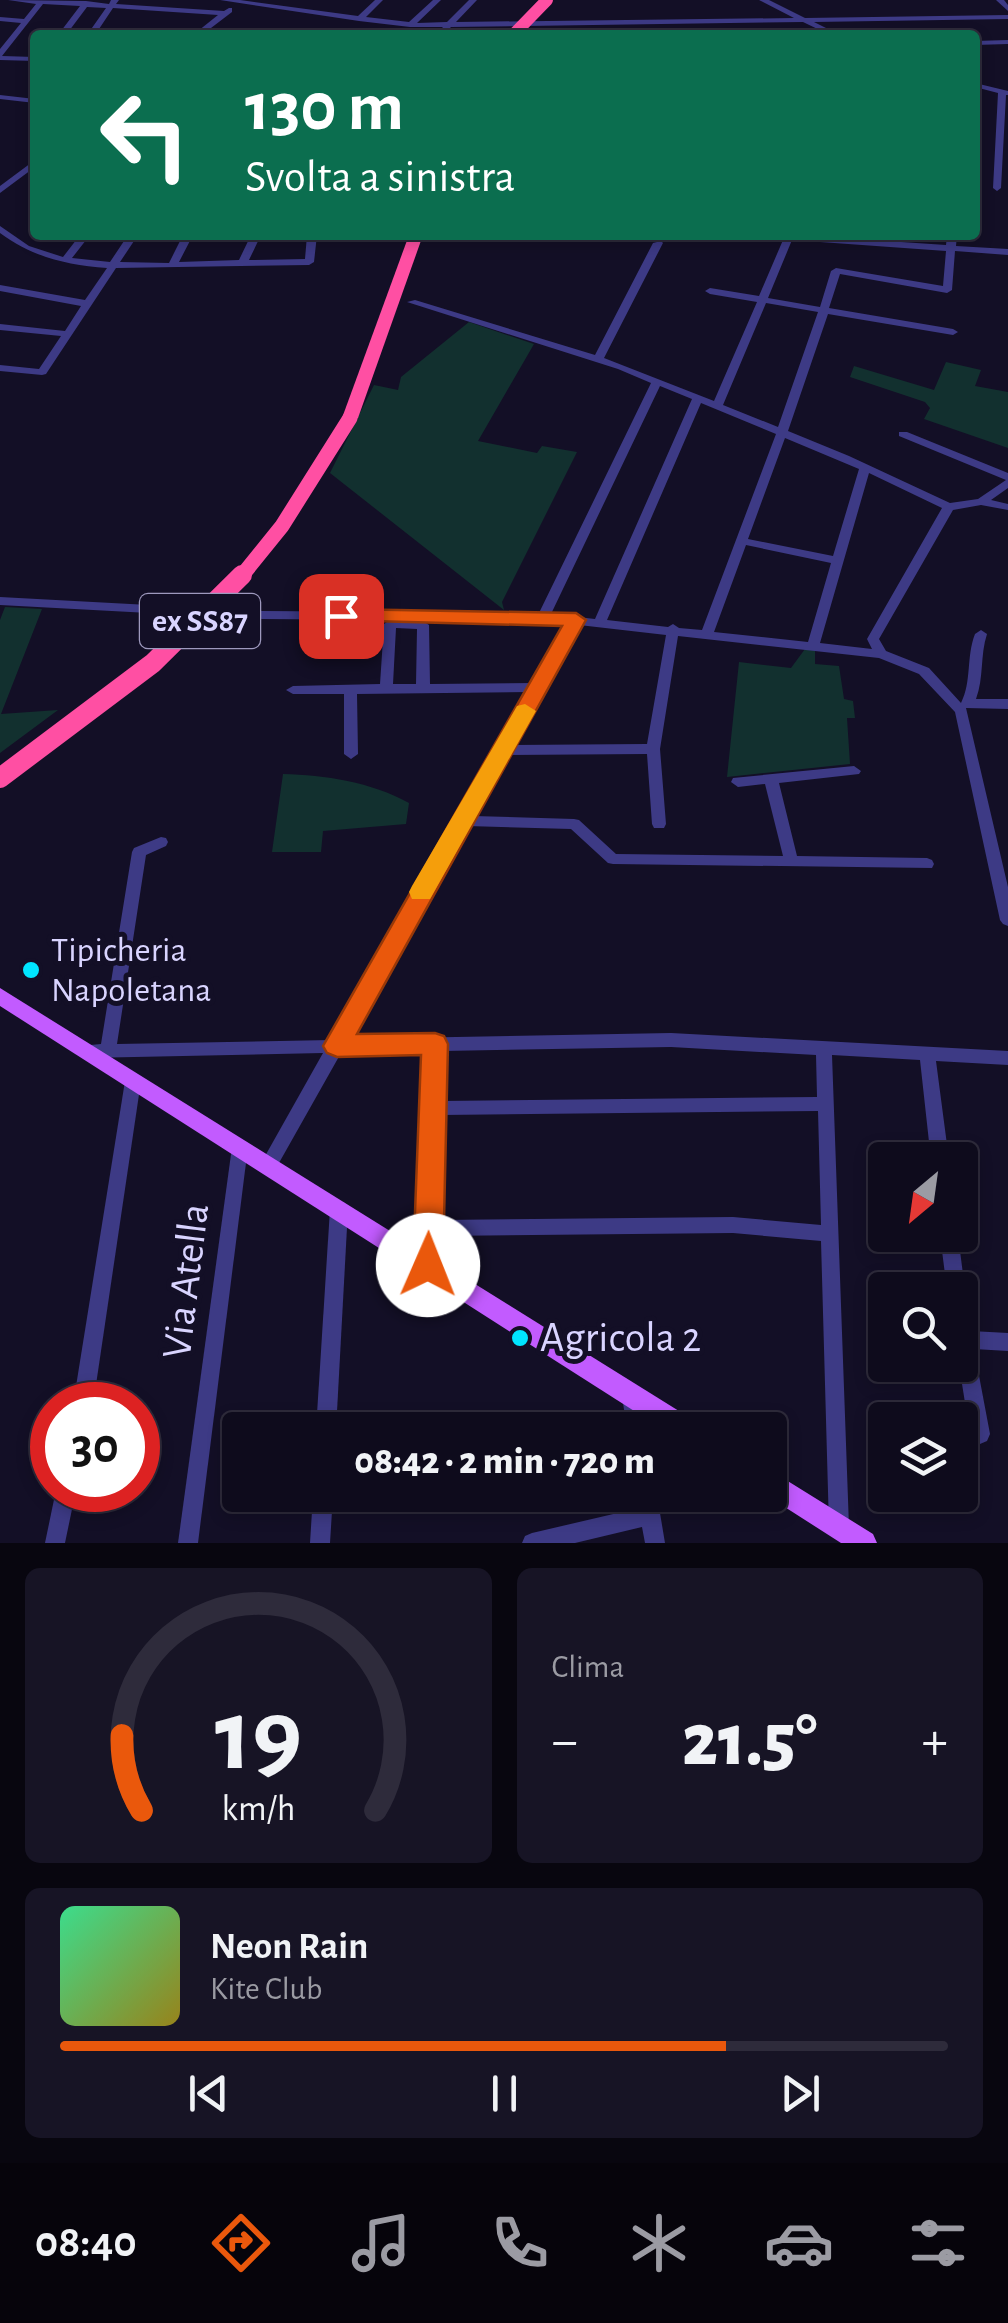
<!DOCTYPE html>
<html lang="it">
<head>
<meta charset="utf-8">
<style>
  :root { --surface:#0e0b1c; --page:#171425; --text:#f1f3f6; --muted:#9b9ba3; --line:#2e2b3b; --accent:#ea580c }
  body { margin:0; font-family:"Alegreya Sans",sans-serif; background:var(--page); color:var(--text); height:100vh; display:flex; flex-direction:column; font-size:38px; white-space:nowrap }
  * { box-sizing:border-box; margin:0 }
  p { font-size:32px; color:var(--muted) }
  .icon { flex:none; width:55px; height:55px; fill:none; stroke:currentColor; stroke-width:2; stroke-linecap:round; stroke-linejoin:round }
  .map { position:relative; height:1543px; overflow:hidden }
  .drawer { display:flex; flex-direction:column; gap:25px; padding:25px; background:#08060f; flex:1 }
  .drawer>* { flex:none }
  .banner { position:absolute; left:30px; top:30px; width:950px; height:210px; border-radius:10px; box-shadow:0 5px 15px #0003,0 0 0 2px var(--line); background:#0b6e4f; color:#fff; overflow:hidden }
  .needle { width:65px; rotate:209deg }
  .tools { position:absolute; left:868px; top:1142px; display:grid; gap:20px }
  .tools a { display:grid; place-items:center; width:110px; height:110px; border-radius:10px; background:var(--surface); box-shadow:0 5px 15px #0003,0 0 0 2px var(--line); font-size:50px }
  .speed { position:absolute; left:30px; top:1382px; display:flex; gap:20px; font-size:50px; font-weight:700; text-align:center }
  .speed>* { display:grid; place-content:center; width:130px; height:130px; border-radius:50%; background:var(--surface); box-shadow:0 5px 15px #0003,0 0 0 2px var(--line); line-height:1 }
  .speed .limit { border:15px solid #d22; background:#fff; color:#111 }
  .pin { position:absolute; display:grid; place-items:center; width:85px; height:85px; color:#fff; margin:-42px; border-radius:20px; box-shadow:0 5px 15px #0006 }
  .me { position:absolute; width:110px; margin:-55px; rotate:1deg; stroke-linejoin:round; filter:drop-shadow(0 0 8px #0008) }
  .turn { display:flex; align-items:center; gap:35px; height:210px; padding:0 50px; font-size:45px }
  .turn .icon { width:130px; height:130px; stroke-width:2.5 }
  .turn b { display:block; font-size:70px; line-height:85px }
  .big { font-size:75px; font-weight:800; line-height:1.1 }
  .drawer .card { flex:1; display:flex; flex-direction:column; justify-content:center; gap:15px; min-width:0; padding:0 35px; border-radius:15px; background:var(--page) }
  .drawer .dial { align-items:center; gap:0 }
  .dial svg { height:260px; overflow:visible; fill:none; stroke:var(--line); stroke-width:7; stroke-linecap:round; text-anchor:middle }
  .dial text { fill:var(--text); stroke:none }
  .song { display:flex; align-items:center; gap:30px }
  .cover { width:120px; height:120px; border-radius:15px; background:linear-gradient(135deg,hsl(150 70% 55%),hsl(50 70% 35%)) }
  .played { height:10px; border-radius:5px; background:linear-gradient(90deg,var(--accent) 75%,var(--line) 75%) }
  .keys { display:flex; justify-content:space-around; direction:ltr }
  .heat { display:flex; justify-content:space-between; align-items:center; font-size:55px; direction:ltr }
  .drawer .tiles { flex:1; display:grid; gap:25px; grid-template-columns:1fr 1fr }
  .card:last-child { grid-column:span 2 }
  .trip { position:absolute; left:222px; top:1412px; width:565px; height:100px; border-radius:10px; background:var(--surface); box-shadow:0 5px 15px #0003,0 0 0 2px var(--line); font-weight:800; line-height:100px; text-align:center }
  .menu { display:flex; height:160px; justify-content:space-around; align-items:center; background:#06040b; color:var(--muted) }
  .menu .icon { width:70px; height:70px }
  .menu .current { color:var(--accent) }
  .menu b { font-size:45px; color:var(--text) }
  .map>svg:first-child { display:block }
  .green { fill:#12302f }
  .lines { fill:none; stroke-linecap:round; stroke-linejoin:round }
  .minor { fill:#3d3a85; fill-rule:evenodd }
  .major { fill:#c25bff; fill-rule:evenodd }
  .highway { fill:#ff4fa3; fill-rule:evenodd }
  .highway-bridge-far2 { stroke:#ff4fa3; stroke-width:12 }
  .highway-bridge-far1 { stroke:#ff4fa3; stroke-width:15 }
  .highway-bridge { stroke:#ff4fa3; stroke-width:20 }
  .route { fill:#ea580c; stroke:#983908; stroke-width:2.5 }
  .slow { fill:#f59e0b }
  .poi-dot { fill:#00e5ff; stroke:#130f26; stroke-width:4 }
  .labels { text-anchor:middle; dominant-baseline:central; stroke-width:10; stroke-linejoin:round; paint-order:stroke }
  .shield { fill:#130f26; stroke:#9e99be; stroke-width:2.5 }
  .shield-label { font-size:32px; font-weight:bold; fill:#d9d4ff }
  .poi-label { font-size:35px; fill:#d9d4ff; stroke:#130f26; text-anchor:start }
  .near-street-label { font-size:42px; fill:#d9d4ff; stroke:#130f26 }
  .near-poi-label { font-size:42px; fill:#d9d4ff; stroke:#130f26; text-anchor:start }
</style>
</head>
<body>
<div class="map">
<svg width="1008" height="1543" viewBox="0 0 1008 1543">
  <rect width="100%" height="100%" fill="#130f26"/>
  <g class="green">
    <path d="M469,322L534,344L478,441L537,453L542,446L577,452L502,602L504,610L330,473L374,385L398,390L401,377Z"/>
    <path d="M946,362L981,370L975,386L1008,392V448L924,419L930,408L925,402L850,377L854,366L934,390Z"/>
    <path d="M5,607L42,609L1,714L58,710L0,753V620Z"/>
    <path d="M805,649L815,650V664L839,666L844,699L853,701L855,718H847L850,764L727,777L739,662L791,668Z"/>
    <path d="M283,774C325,775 371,782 409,803L406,824L323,831L321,852H272Z"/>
  </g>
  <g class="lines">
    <g class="minor">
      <path d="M8,0L86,1L109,4L111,0H119L116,4L224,11L229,8H232V12L211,28L249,35L206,31L202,35H193L218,15L113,8L95,35H87L106,8L87,7L66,35H58L80,6L43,4L2,56L35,57V61L0,60V49L21,23L0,21V17L24,19L36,4Z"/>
      <path d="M220,0H240L358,16L375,0H383L366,17L409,22L433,0H441L417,23L447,22L469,0H477L456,22L794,18L759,0H769L805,18L1008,15V19L814,22L840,35H830L803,22L451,27L443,35H435L443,27H410L359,21Z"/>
      <path d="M996,0H1004L1008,5V11Z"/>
      <path d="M1008,40V44L975,45V41Z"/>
      <path d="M975,83L1008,91V95H1006L1001,188L997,191L993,188L998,93L975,87Z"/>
      <path d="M0,95L35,99V103L0,99Z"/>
      <path d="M35,160V167L0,193V186Z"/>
      <path d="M0,226L29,246L63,257L80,235H90L72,258L110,262L128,235H138L120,262L169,263L183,235H193L179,262L239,260L251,235H261L249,260L305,259L307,235H317L314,262L309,265L116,268L46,374L42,375L0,371V365L39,369L61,336L0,330V324L65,331L81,306L0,291V285L85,300L107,268C66,265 33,257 0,233Z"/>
      <path d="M751,235H797L946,245L947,235H957L956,246L1008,249V255L955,251L952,290L947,293L840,274L829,308L953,329L958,332L953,335L828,314L788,431L849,456L950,503L978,499L1006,480L899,436V432H907L1008,473V488L991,500L1008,504V510L981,505L953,510L879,639L886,651L929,668L961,703C972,681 966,657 975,634L981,630L987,634C980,655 984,678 976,699H1008V709L966,708L1008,887V926L1003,924L1000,920L955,712L919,674L879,658L678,636L660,749L666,824L664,828H654L652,824L647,754L507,755L473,816L574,819L579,820L616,854L783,856L765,784L738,787L731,782L733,778L854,766L861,771L859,774L779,783L797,856L927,858L932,860L934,864L932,868L613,864L608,863L571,829L467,826L348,1039L671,1033L1008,1051V1065L936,1061L949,1160H931L920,1060L832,1055L849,1527L846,1534L839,1537L832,1534L829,1527L821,1241L733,1233L438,1236L437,1265L434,1271L428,1273L422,1271L419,1265L427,1051L341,1053L275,1170L269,1173L263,1170L260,1165L323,1053L86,1058L80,1056L78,1051L80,1046L101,1044L132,852L134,848L161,837L166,838L168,842L166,846L146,855L117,1044L331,1040L529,692L357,694L358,754L351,759L344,754V694H293L286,690L293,686L380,684L384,624L390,620L263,619L0,605V597L263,611L539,613L651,383L618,369L407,302L415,300L595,355L653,243L661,241L663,243L604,358L714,401L757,302L710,294L705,291L710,288L759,296L783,240L756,238ZM792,240L946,251L943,286L836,268L831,271L820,307L768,298ZM766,303L818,312L778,427L723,405ZM660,386L692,399L595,619L551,614ZM701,403L776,434L702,630L679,628L673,624L668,627L607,620ZM785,438L859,469L833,556L748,539ZM869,473L942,508L867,639L872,649L820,643ZM746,545L831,563L808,642L714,632ZM392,620L543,621L568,624L534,683L430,684L429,625L423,621ZM579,625L666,635L647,744L512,745ZM396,628L417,629L416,684H393ZM671,1047L816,1055L817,1097L441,1101L443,1051ZM818,1111L821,1225L733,1217L438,1220L441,1115Z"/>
      <path d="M133,1074L139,1076L141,1081L93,1405H73L125,1081L127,1076Z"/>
      <path d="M240,1140L246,1142L248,1147L198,1543H178L232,1147L234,1142Z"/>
      <path d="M339,1201L345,1203L348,1209L336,1430H316L330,1209L333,1203Z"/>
      <path d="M940,1235H958L965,1290L960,1297V1290H947Z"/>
      <path d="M960,1311L967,1314L971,1331L1008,1333V1351L974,1349L990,1434L987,1441L980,1444L973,1441L970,1434L959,1365Z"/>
      <path d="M632,1387L639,1389L647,1430H627L622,1396L625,1389Z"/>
      <path d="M56,1490H76L65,1543H45Z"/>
      <path d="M313,1495H333L330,1543H310Z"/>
      <path d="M637,1495H657L665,1543H645L642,1527L575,1543H522L525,1536L532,1533L639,1508Z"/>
    </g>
    <g class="major">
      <path d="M0,988L695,1421L698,1430H664L0,1006Z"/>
      <path d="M770,1470L873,1534L877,1543H841L766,1495H770Z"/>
    </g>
    <path class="highway" d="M409,235H423L358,418L350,423L344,421L342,418Z"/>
    <path class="highway-bridge-far2" d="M513,35L547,0"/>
    <path class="highway-bridge-far1" d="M240,578L282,526L350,418"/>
    <path class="highway-bridge" d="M0,778L153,663L242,575"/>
  </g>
  <path class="route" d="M341,609L576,613L586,620L357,1034L435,1033L444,1036L448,1044L443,1265L438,1275L428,1279L418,1275L413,1265L421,1055L337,1057L327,1053L323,1046L562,626L334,620V611Z"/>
  <path class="slow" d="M525,704L536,711L430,899H412L409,892L412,886L517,706Z"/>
  <g class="poi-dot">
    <circle cx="31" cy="970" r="10"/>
    <circle cx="520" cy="1338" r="10"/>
  </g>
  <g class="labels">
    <rect class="shield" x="140" y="594" width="120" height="54" rx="8"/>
    <g class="shield-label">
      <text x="200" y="621">ex SS87</text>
    </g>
    <g class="poi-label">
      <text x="51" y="950">Tipicheria<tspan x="51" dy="40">Napoletana</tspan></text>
    </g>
    <g class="near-street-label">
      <text transform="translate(186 1281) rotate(-83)">Via Atella</text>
    </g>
    <g class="near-poi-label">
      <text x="540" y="1338">Agricola 2</text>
    </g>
  </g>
</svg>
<div class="tools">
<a><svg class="needle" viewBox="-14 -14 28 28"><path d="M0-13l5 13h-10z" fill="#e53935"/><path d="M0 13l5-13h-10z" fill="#9b9ba3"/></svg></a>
<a><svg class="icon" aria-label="search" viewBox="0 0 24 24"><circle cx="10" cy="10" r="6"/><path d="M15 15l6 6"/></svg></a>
<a><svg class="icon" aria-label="layers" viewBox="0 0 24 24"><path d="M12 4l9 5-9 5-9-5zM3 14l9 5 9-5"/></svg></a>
</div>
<div class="speed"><div class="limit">30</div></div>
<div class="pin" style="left:341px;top:616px;background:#d93025"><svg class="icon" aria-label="arrive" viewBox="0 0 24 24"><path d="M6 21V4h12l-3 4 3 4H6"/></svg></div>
<svg class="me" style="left:428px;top:1265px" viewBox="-20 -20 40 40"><circle r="19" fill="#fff"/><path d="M0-13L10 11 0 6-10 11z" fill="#ea580c"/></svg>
<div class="trip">08:42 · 2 min · 720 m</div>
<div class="banner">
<div class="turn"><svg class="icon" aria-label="left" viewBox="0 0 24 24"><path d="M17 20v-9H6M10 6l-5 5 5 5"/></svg><div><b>130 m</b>Svolta a sinistra</div></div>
</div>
</div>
<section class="drawer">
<div class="tiles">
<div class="card dial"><svg viewBox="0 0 100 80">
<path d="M14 69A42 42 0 1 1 86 69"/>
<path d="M14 69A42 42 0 0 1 8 46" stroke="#ea580c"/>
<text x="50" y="56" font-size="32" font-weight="700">19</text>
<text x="50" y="72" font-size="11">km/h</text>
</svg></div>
<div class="card"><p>Clima</p>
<div class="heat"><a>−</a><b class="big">21.5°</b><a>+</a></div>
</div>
<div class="card">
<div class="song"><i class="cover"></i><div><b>Neon Rain</b><p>Kite Club</p></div></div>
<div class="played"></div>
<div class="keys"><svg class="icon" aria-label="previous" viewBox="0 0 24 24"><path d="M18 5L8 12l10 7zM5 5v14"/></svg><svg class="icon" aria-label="pause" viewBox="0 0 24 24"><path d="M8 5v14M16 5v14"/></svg><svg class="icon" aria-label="next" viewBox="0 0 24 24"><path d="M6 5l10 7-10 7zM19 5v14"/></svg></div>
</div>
</div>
</section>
<nav class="menu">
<b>08:40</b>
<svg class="icon current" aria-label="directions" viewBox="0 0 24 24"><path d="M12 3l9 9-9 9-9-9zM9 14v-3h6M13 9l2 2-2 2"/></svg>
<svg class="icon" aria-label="music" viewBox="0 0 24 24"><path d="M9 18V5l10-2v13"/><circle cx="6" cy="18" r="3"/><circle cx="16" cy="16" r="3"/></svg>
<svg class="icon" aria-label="phone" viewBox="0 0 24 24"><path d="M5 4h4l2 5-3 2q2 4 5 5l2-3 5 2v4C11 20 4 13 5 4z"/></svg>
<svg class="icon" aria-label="climate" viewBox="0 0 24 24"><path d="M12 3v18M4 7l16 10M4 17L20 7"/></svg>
<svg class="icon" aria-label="car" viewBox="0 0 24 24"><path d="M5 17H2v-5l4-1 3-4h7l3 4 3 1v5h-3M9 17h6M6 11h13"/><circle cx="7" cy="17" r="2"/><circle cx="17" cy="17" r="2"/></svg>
<svg class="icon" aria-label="filters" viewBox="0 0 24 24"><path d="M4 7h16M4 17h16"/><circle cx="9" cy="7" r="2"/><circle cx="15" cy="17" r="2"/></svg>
</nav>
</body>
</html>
